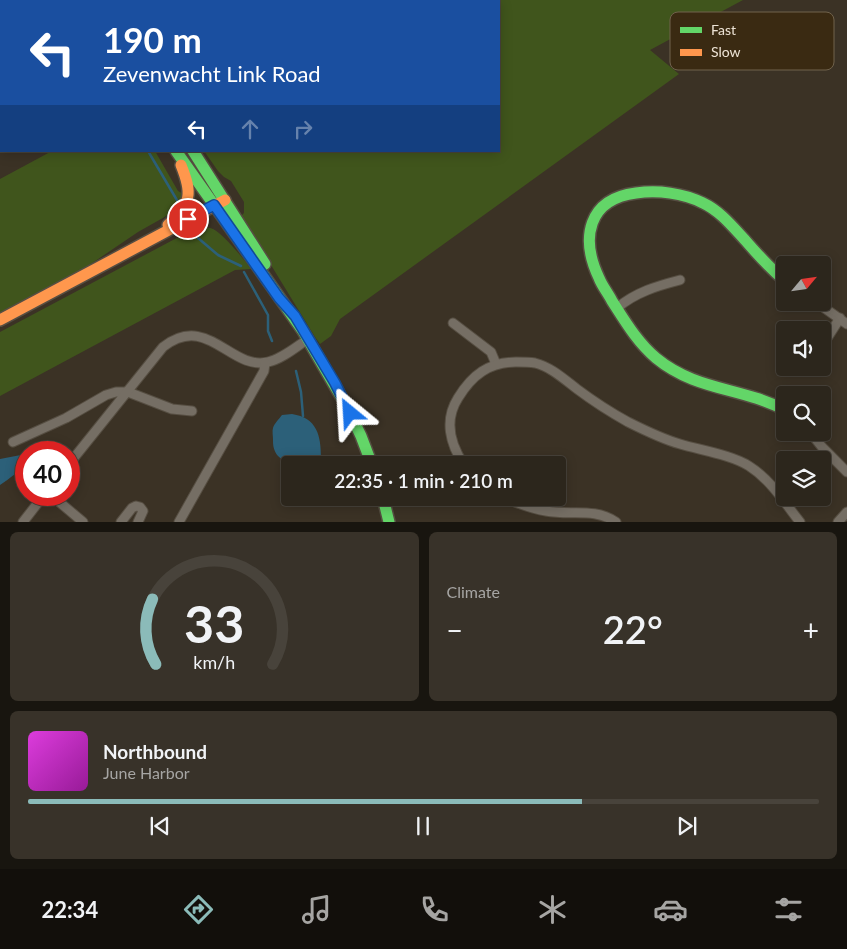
<!DOCTYPE html>
<html lang="en">
<head>
<meta charset="utf-8">
<style>
  :root { --surface:#2c261c; --page:#383229; --text:#f1f3f6; --muted:#a6a5a3; --line:#48433b; --accent:#8bbbb9 }
  body { margin:0; font-family:Lato,sans-serif; background:var(--page); color:var(--text); height:100vh; display:flex; flex-direction:column; font-size:19px; white-space:nowrap }
  * { box-sizing:border-box; margin:0 }
  p { font-size:16px; color:var(--muted) }
  .icon { flex:none; width:28px; height:28px; fill:none; stroke:currentColor; stroke-width:2; stroke-linecap:round; stroke-linejoin:round }
  .map { position:relative; height:522px; overflow:hidden }
  .panel { display:flex; flex-direction:column; gap:10px; padding:10px; background:#18150f; flex:1 }
  .panel>* { flex:none }
  .hud { position:absolute; left:0px; top:0px; width:500px; height:152px; box-shadow:0 2px 12px #0003,0 0 0 1px var(--line); background:#1a4fa0; color:#fff; overflow:hidden }
  .needle { width:32px; rotate:61deg }
  .controls { position:absolute; left:776px; top:256px; display:grid; gap:10px }
  .controls a { display:grid; place-items:center; width:55px; height:55px; border-radius:5px; background:var(--surface); box-shadow:0 2px 12px #0003,0 0 0 1px var(--line); font-size:25px }
  .speed { position:absolute; left:15px; top:441px; display:flex; gap:10px; font-size:25px; font-weight:700; text-align:center }
  .speed>* { display:grid; place-content:center; width:65px; height:65px; border-radius:50%; background:var(--surface); box-shadow:0 2px 12px #0003,0 0 0 1px var(--line); line-height:1 }
  .speed .limit { border:8px solid #d22; background:#fff; color:#111 }
  .pin { position:absolute; display:grid; place-items:center; width:42px; height:42px; color:#fff; margin:-21px; border:2px solid #fff; border-radius:50%; box-shadow:0 1px 5px #0007 }
  .me { position:absolute; width:55px; margin:-28px; rotate:333deg; stroke-linejoin:round; filter:drop-shadow(0 0 4px #0008) }
  .turn { display:flex; align-items:center; gap:18px; height:105px; padding:0 20px; font-size:22px }
  .turn .icon { width:65px; height:65px; stroke-width:2.5 }
  .turn b { display:block; font-size:35px; line-height:42px }
  .lanes { display:flex; align-items:center; height:48px; padding:0 20px; background:#0003; justify-content:center; gap:25px; direction:ltr }
  .lanes .off { opacity:.35 }
  .big { font-size:38px; font-weight:600; line-height:1.1 }
  .panel .tile { flex:1; display:flex; flex-direction:column; justify-content:center; gap:8px; min-width:0; padding:0 18px; border-radius:8px; background:var(--page) }
  .panel .dial { align-items:center; gap:0 }
  .dial svg { height:130px; overflow:visible; fill:none; stroke:var(--line); stroke-width:7; stroke-linecap:round; text-anchor:middle }
  .dial text { fill:var(--text); stroke:none }
  .song { display:flex; align-items:center; gap:15px }
  .cover { width:60px; height:60px; border-radius:8px; background:linear-gradient(135deg,hsl(300 70% 55%),hsl(300 70% 35%)) }
  .played { height:5px; border-radius:2px; background:linear-gradient(90deg,var(--accent) 70%,var(--line) 70%) }
  .keys { display:flex; justify-content:space-around; direction:ltr }
  .heat { display:flex; justify-content:space-between; align-items:center; font-size:28px; direction:ltr }
  .panel .tiles { flex:1; display:grid; gap:10px; grid-template-columns:1fr 1fr }
  .tile:last-child { grid-column:span 2 }
  .trip { position:absolute; left:281px; top:456px; width:285px; height:50px; border-radius:5px; background:var(--surface); box-shadow:0 2px 12px #0003,0 0 0 1px var(--line); font-weight:600; line-height:50px; text-align:center }
  .menu { display:flex; height:80px; justify-content:space-around; align-items:center; background:#120f0b; color:var(--muted) }
  .menu .icon { width:35px; height:35px }
  .menu .on { color:var(--accent) }
  .menu b { font-size:22px; color:var(--text) }
  .map>svg:first-child { display:block }
  .green { fill:#40551c }
  .water { fill:#2c6079 }
  .lines { fill:none; stroke-linecap:round; stroke-linejoin:round }
  .stream { stroke:#2c6079; stroke-width:2.5 }
  .street-casing { stroke:#564e42; stroke-width:11 }
  .fast-casing { stroke:#564e42; stroke-width:14 }
  .slow-casing { stroke:#564e42; stroke-width:14 }
  .street { stroke:#756e64; stroke-width:9 }
  .fast { stroke:#63d668; stroke-width:11 }
  .slow { stroke:#ff974d; stroke-width:11 }
  .route-casing { stroke:#114b97; stroke-width:12 }
  .route { stroke:#1a73e8; stroke-width:9 }
  .key { fill:#3a2a12; stroke:#70624c; stroke-width:1 }
  .key-label { font-size:14px; fill:#ede3d5 }
</style>
</head>
<body>
<div class="map">
<svg width="847" height="522" viewBox="0 0 847 522">
  <rect width="100%" height="100%" fill="#3b3225"/>
  <g class="green">
    <path d="M344,0H743L650,50L679,74L340,319L331,336L320,344L315,337L241,216L244,213V202L231,181L224,177L218,171L204,151H499V1H341Z"/>
    <path d="M52,151H155L178,191L185,195L183,204L177,210L138,232L82,270L0,314V179Z"/>
    <path d="M205,228C208,228 209,227 213,229C222,233 245,260 251,269L235,270L0,396V332L188,232L190,236Z"/>
  </g>
  <g class="water">
    <path d="M292,414C317,418 321,435 321,458C303,467 272,467 273,440C273,436 272,431 273,428C274,424 279,419 282,415Z"/>
    <path d="M26,454V463C19,472 10,478 0,485V459Z"/>
  </g>
  <g class="lines">
    <g class="stream">
      <path d="M59,0V1"/>
      <path d="M148,151L181,207"/>
      <path d="M198,238L218,255L241,266"/>
      <path d="M244,272L268,315V331L272,341"/>
      <path d="M296,371L301,392L303,416"/>
    </g>
    <g class="street-casing">
      <g id="street">
        <path d="M176,0V1"/>
        <path d="M27,1L28,0"/>
        <path d="M334,1L337,0"/>
        <path d="M0,17H1"/>
        <path d="M0,112L1,114"/>
        <path d="M0,123H1"/>
        <path d="M816,302L847,324"/>
        <path d="M617,308C636,292 657,286 680,280"/>
        <path d="M453,323L491,352L496,364"/>
        <path d="M822,346L840,318"/>
        <path d="M810,432L822,447L847,472"/>
        <path d="M13,442L66,418L106,395L116,392H128L172,409L192,411"/>
        <path d="M69,464L163,347C208,312 230,371 268,362C282,359 296,347 308,339"/>
        <path d="M464,465C450,444 444,420 458,398C472,375 489,362 516,362C522,362 529,362 535,363C551,367 564,379 577,389C593,401 610,412 628,422C644,430 662,439 680,444C700,450 732,455 749,466C771,480 784,502 800,522"/>
        <path d="M51,495L83,522"/>
        <path d="M505,498C517,503 532,509 546,511C572,516 593,507 616,522"/>
        <path d="M23,522L44,495"/>
        <path d="M121,522L132,508L136,506L140,507L143,511L138,522"/>
        <path d="M179,522L264,371L265,363"/>
        <path d="M838,522L847,512"/>
      </g>
    </g>
    <g class="fast-casing">
      <g id="fast">
        <path d="M82,0V1"/>
        <path d="M101,0V1"/>
        <path d="M176,151L303,331L347,407L361,436L372,465"/>
        <path d="M193,151L265,264"/>
        <path d="M785,281C771,269 758,255 745,240C732,226 720,211 703,203C683,193 658,190 636,193C588,199 580,238 599,278C602,286 608,293 612,301C625,321 637,342 656,358C696,391 741,387 785,410"/>
        <path d="M383,498L389,522"/>
      </g>
    </g>
    <g class="slow-casing">
      <g id="slow">
        <path d="M168,225C191,202 193,195 181,165"/>
        <path d="M0,320L225,200"/>
      </g>
    </g>
    <use href="#street" class="street"/>
    <use href="#fast" class="fast"/>
    <use href="#slow" class="slow"/>
  </g>
  <g class="lines">
    <g class="route-casing">
      <path id="route" d="M188,219L214,205L279,298L295,316L335,383L350,413"/>
    </g>
    <use href="#route" class="route"/>
  </g>
  <rect x="670" y="12" width="164" height="58" rx="8" class="key"/>
  <rect x="680" y="27" width="22" height="6" fill="#63d668"/>
  <rect x="680" y="49" width="22" height="7" fill="#ff974d"/>
  <g class="key-label">
    <text x="711" y="35">Fast</text>
    <text x="711" y="57">Slow</text>
  </g>
</svg>
<div class="controls">
<a><svg class="needle" viewBox="-14 -14 28 28"><path d="M0-13l5 13h-10z" fill="#e53935"/><path d="M0 13l5-13h-10z" fill="#a6a5a3"/></svg></a>
<a><svg class="icon" aria-label="sound" viewBox="0 0 24 24"><path d="M4 9h4l5-4v14l-5-4H4zM17 9q2 3 0 6"/></svg></a>
<a><svg class="icon" aria-label="search" viewBox="0 0 24 24"><circle cx="10" cy="10" r="6"/><path d="M15 15l6 6"/></svg></a>
<a><svg class="icon" aria-label="layers" viewBox="0 0 24 24"><path d="M12 4l9 5-9 5-9-5zM3 14l9 5 9-5"/></svg></a>
</div>
<div class="speed"><div class="limit">40</div></div>
<div class="pin" style="left:188px;top:219px;background:#d93025"><svg class="icon" aria-label="arrive" viewBox="0 0 24 24"><path d="M6 21V4h12l-3 4 3 4H6"/></svg></div>
<svg class="me" style="left:350px;top:413px" viewBox="-20 -20 40 40"><path d="M0-17L14 15 0 8-14 15z" fill="#1a73e8" stroke="#fff" stroke-width="4"/></svg>
<div class="trip">22:35 · 1 min · 210 m</div>
<div class="hud">
<div class="turn"><svg class="icon" aria-label="left" viewBox="0 0 24 24"><path d="M17 20v-9H6M10 6l-5 5 5 5"/></svg><div><b>190 m</b>Zevenwacht Link Road</div></div>
<div class="lanes"><svg class="icon" aria-label="left" viewBox="0 0 24 24"><path d="M17 20v-9H6M10 6l-5 5 5 5"/></svg><svg class="icon off" aria-label="ahead" viewBox="0 0 24 24"><path d="M12 20V5M6 11l6-6 6 6"/></svg><svg class="icon off" aria-label="right" viewBox="0 0 24 24"><path d="M7 20v-9h11M14 6l5 5-5 5"/></svg></div>
</div>
</div>
<section class="panel">
<div class="tiles">
<div class="tile dial"><svg viewBox="0 0 100 80">
<path d="M14 69A42 42 0 1 1 86 69"/>
<path d="M14 69A42 42 0 0 1 12 29" stroke="#8bbbb9"/>
<text x="50" y="56" font-size="32" font-weight="700">33</text>
<text x="50" y="72" font-size="11">km/h</text>
</svg></div>
<div class="tile"><p>Climate</p>
<div class="heat"><a>−</a><b class="big">22°</b><a>+</a></div>
</div>
<div class="tile">
<div class="song"><i class="cover"></i><div><b>Northbound</b><p>June Harbor</p></div></div>
<div class="played"></div>
<div class="keys"><svg class="icon" aria-label="previous" viewBox="0 0 24 24"><path d="M18 5L8 12l10 7zM5 5v14"/></svg><svg class="icon" aria-label="pause" viewBox="0 0 24 24"><path d="M8 5v14M16 5v14"/></svg><svg class="icon" aria-label="next" viewBox="0 0 24 24"><path d="M6 5l10 7-10 7zM19 5v14"/></svg></div>
</div>
</div>
</section>
<nav class="menu">
<b>22:34</b>
<svg class="icon on" aria-label="directions" viewBox="0 0 24 24"><path d="M12 3l9 9-9 9-9-9zM9 14v-3h6M13 9l2 2-2 2"/></svg>
<svg class="icon" aria-label="music" viewBox="0 0 24 24"><path d="M9 18V5l10-2v13"/><circle cx="6" cy="18" r="3"/><circle cx="16" cy="16" r="3"/></svg>
<svg class="icon" aria-label="phone" viewBox="0 0 24 24"><path d="M5 4h4l2 5-3 2q2 4 5 5l2-3 5 2v4C11 20 4 13 5 4z"/></svg>
<svg class="icon" aria-label="climate" viewBox="0 0 24 24"><path d="M12 3v18M4 7l16 10M4 17L20 7"/></svg>
<svg class="icon" aria-label="car" viewBox="0 0 24 24"><path d="M5 17H2v-5l4-1 3-4h7l3 4 3 1v5h-3M9 17h6M6 11h13"/><circle cx="7" cy="17" r="2"/><circle cx="17" cy="17" r="2"/></svg>
<svg class="icon" aria-label="filters" viewBox="0 0 24 24"><path d="M4 7h16M4 17h16"/><circle cx="9" cy="7" r="2"/><circle cx="15" cy="17" r="2"/></svg>
</nav>
</body>
</html>
